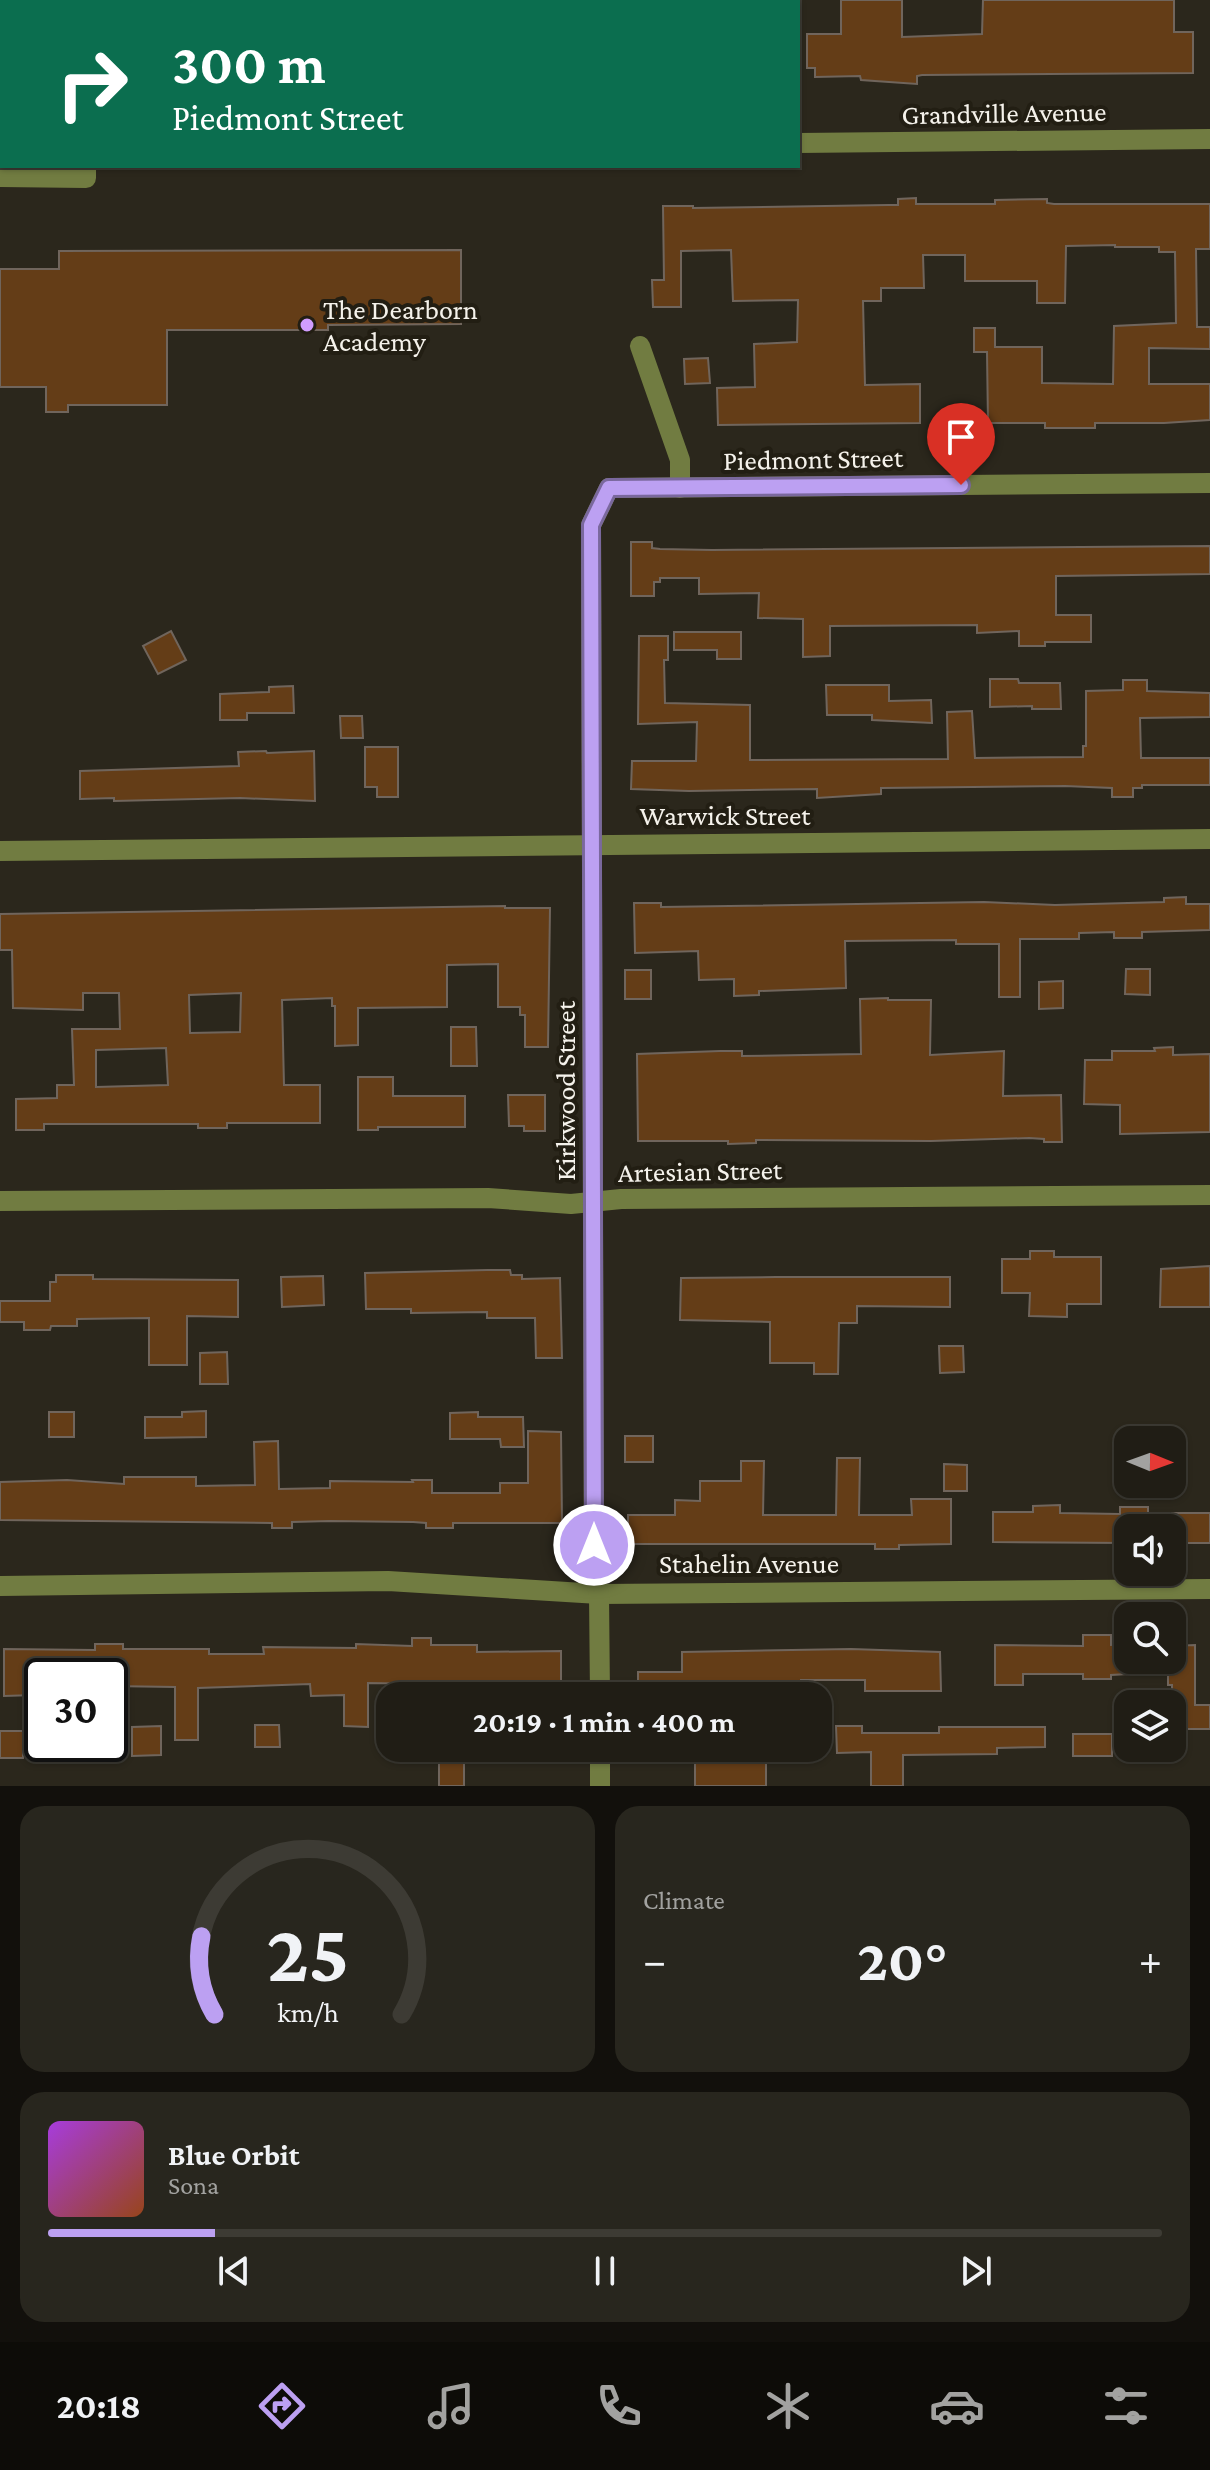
<!DOCTYPE html>
<html lang="en">
<head>
<meta charset="utf-8">
<style>
  :root { --surface:#201d15; --page:#28261e; --text:#f1f3f6; --muted:#a2a2a0; --line:#3d3b34; --accent:#bca0f2 }
  body { margin:0; font-family:"Crimson Pro",serif; background:var(--page); color:var(--text); height:100vh; display:flex; flex-direction:column; font-size:30px; white-space:nowrap }
  * { box-sizing:border-box; margin:0 }
  p { font-size:26px; color:var(--muted) }
  .icon { flex:none; width:44px; height:44px; fill:none; stroke:currentColor; stroke-width:2; stroke-linecap:round; stroke-linejoin:round }
  .map { position:relative; height:1786px; overflow:hidden }
  .sheet { display:flex; flex-direction:column; gap:20px; padding:20px; background:#12100c; flex:1 }
  .sheet>* { flex:none }
  .guide { position:absolute; left:0px; top:0px; width:800px; height:168px; box-shadow:0 2px 6px #0004,0 0 0 2px var(--line); background:#0b6e4f; color:#fff; overflow:hidden }
  .needle { width:52px; rotate:91deg }
  .tools { position:absolute; left:1114px; top:1426px; display:grid; gap:16px }
  .tools a { display:grid; place-items:center; width:72px; height:72px; border-radius:16px; background:var(--surface); box-shadow:0 2px 6px #0004,0 0 0 2px var(--line); font-size:40px }
  .speed { position:absolute; left:24px; top:1658px; display:flex; gap:16px; font-size:40px; font-weight:700; text-align:center }
  .speed>* { display:grid; place-content:center; width:104px; height:104px; border-radius:50%; background:var(--surface); box-shadow:0 2px 6px #0004,0 0 0 2px var(--line); line-height:1 }
  .speed .limit { border:4px solid #111; border-radius:12px; background:#fff; color:#111 }
  .pin { position:absolute; display:grid; place-items:center; width:68px; height:68px; color:#fff; margin:-82px -34px; border-radius:50% 50% 50% 0; rotate:-45deg; box-shadow:0 0 8px #0007 }
  .pin .icon { rotate:45deg }
  .me { position:absolute; width:88px; margin:-44px; rotate:0deg; stroke-linejoin:round; filter:drop-shadow(0 0 6px #0008) }
  .turn { display:flex; align-items:center; gap:28px; height:168px; padding:0 40px; font-size:36px }
  .turn .icon { width:104px; height:104px; stroke-width:2.5 }
  .turn b { display:block; font-size:56px; line-height:68px }
  .big { font-size:60px; font-weight:700; line-height:1.1 }
  .sheet .widget { flex:1; display:flex; flex-direction:column; justify-content:center; gap:12px; min-width:0; padding:0 28px; border-radius:24px; background:var(--page) }
  .sheet .dial { align-items:center; gap:0 }
  .dial svg { height:208px; overflow:visible; fill:none; stroke:var(--line); stroke-width:7; stroke-linecap:round; text-anchor:middle }
  .dial text { fill:var(--text); stroke:none }
  .song { display:flex; align-items:center; gap:24px }
  .cover { width:96px; height:96px; border-radius:12px; background:linear-gradient(135deg,hsl(280 70% 55%),hsl(20 70% 35%)) }
  .played { height:8px; border-radius:4px; background:linear-gradient(90deg,var(--accent) 15%,var(--line) 15%) }
  .keys { display:flex; justify-content:space-around; direction:ltr }
  .heat { display:flex; justify-content:space-between; align-items:center; font-size:44px; direction:ltr }
  .sheet .tiles { flex:1; display:grid; gap:20px; grid-template-columns:1fr 1fr }
  .widget:last-child { grid-column:span 2 }
  .trip { position:absolute; left:376px; top:1682px; width:456px; height:80px; border-radius:24px; background:var(--surface); box-shadow:0 2px 6px #0004,0 0 0 2px var(--line); font-weight:700; line-height:80px; text-align:center }
  .tab-bar { display:flex; height:128px; justify-content:space-around; align-items:center; background:#0d0c08; color:var(--muted) }
  .tab-bar .icon { width:56px; height:56px }
  .tab-bar .active { color:var(--accent) }
  .tab-bar b { font-size:36px; color:var(--text) }
  .map>svg:first-child { display:block }
  .building { fill:#643d17; stroke:#70655c; stroke-width:2; fill-rule:evenodd }
  .lines { fill:none; stroke-linecap:round; stroke-linejoin:round }
  .minor { stroke:#717c41; stroke-width:20 }
  .route-casing { stroke:#7a689d; stroke-width:20 }
  .route { stroke:#bca0f2; stroke-width:14 }
  .poi-dot { fill:#d19dfe; stroke:#221e13; stroke-width:3 }
  .labels { text-anchor:middle; dominant-baseline:central; stroke-width:8; stroke-linejoin:round; paint-order:stroke }
  .street-label { font-size:28px; fill:#f5f2eb; stroke:#221e13 }
  .poi-label { font-size:28px; fill:#f5f2eb; stroke:#221e13; text-anchor:start }
</style>
</head>
<body>
<div class="map">
<svg width="1210" height="1786" viewBox="0 0 1210 1786">
  <rect width="100%" height="100%" fill="#2b271c"/>
  <g class="building">
    <path d="M841,0H902V37L982,34L983,0H1174V32H1193V73L922,75L917,76V84L861,80L860,76L815,77V68H807V34H841Z"/>
    <path d="M916,198V204H995V200L1047,199V203L1054,204H1210V249H1196L1197,327H1210V349L1149,348V384H1210V420L1164,423H1095V428H1045V423H988L987,352H974V328H995V347H1042V383L1113,384L1114,326L1176,323L1175,252H1159V247H1115V245L1066,246L1065,303H1037V281H965V255H923L924,288H881V301H863L865,385L920,384V423L718,425L717,388L755,387L754,344L797,342L798,300L733,301L731,250L681,251V307H653L652,280H664L663,206H693V208L888,205H898V199Z"/>
    <path d="M461,250V324L328,325V330H167V405H68V412H46V387H0V269H59V251Z"/>
    <path d="M708,358L710,383L685,384L684,359Z"/>
    <path d="M631,542H652V548L660,549L712,550L1210,546V574L1056,576V615H1091V642H1045V646H1019V631L977,633V625L830,626V656L803,657V619L758,618L759,593L699,594V578H660V582H654V596H631Z"/>
    <path d="M171,631L186,660L158,674L143,646Z"/>
    <path d="M674,632H741V659H717V650H674Z"/>
    <path d="M639,636H668V660H664L665,703L750,705V760L948,759L947,712L972,711L975,758L1083,757V746H1086V691L1123,690V680H1147V691L1210,693V717L1140,718L1141,758H1210V785H1142V788H1133V797H1112V788L1065,786L881,788V794L817,798V789L689,791L631,789L632,761H696L697,722L638,724Z"/>
    <path d="M990,679H1018L1019,683H1060L1061,709H1032V706L990,707Z"/>
    <path d="M826,685H889V701L931,700L932,723L872,720V715H827Z"/>
    <path d="M293,686L294,713H247V720H220V694L269,692V687Z"/>
    <path d="M340,716H362L363,738H341Z"/>
    <path d="M365,747H398V797H377V787H365Z"/>
    <path d="M266,751L267,753L314,751L315,801L240,798L114,801V798L80,799V771L239,766L238,752Z"/>
    <path d="M1186,897V904H1210V930L1142,932V938H1114V932L1079,933V939H1020V997H999V944H956V940L845,941L846,988L759,991V995L734,996V979L699,980L698,951L635,953L634,903H661V907L984,902L1055,905L1164,902V898Z"/>
    <path d="M505,906V908H550L548,1047H525V1015H520V1007H498V964L447,965V1007L358,1008V1045L335,1046V1006H332V998L282,1000L284,1085H320V1123H227V1128H198V1124H44V1130H16V1099L57,1098V1085H74L72,1029H120L119,993H83V1010L13,1008L12,950H0V914ZM241,993L240,1032L190,1033L189,995ZM166,1048L168,1085L96,1087V1050Z"/>
    <path d="M1126,969H1150V995L1125,994Z"/>
    <rect x="625" y="970" width="26" height="29"/>
    <path d="M1063,981V1008L1039,1009V982Z"/>
    <path d="M888,998V1000H931L930,1055L1004,1051L1003,1096L1061,1095L1062,1142H1044V1139L1029,1138L931,1141L756,1140V1143L728,1144V1141H638L637,1054L720,1051H742V1056L861,1054L860,999Z"/>
    <path d="M451,1027H476L477,1066H451Z"/>
    <path d="M1173,1047V1055L1210,1054V1132L1120,1134V1105L1084,1104L1085,1060H1112V1051H1155L1154,1048Z"/>
    <path d="M358,1077H393V1096H465V1127H378V1130H358Z"/>
    <path d="M508,1095H545V1131H524V1126H509Z"/>
    <path d="M1030,1251H1054V1257H1101V1304H1067V1317L1029,1316L1030,1293H1002V1259H1030Z"/>
    <path d="M1210,1266V1307H1160L1161,1269Z"/>
    <path d="M487,1270H510L511,1275H522V1279L560,1278L562,1358H536L535,1318H487V1312L411,1313V1309H366L365,1273Z"/>
    <path d="M56,1275H93V1279L238,1280V1317L187,1316V1365H149V1318L77,1319V1326H51L50,1330H24V1322H0V1301H50V1282H56Z"/>
    <path d="M323,1276L324,1305L282,1307L281,1277Z"/>
    <path d="M776,1277H950V1307L857,1306V1323H839L838,1374H814V1363H770V1322L680,1320L681,1278Z"/>
    <path d="M939,1346H963L964,1372L940,1373Z"/>
    <path d="M227,1352L228,1384H200V1353Z"/>
    <path d="M206,1411V1437L145,1438V1417H182V1412Z"/>
    <rect x="49" y="1412" width="25" height="25"/>
    <path d="M478,1412V1417H523L524,1447H501L500,1439H450V1413Z"/>
    <path d="M528,1431L561,1432L562,1523H453V1528H426V1523L413,1522L330,1521L292,1522V1528H272V1523L0,1520V1482L67,1480L124,1484V1477H196V1486L255,1485L254,1442L278,1441L279,1489L330,1488V1481L413,1482L412,1480H432V1493H500V1483H528Z"/>
    <rect x="625" y="1436" width="28" height="26"/>
    <path d="M837,1458H860L859,1515H912L911,1499H951V1544L899,1545V1549H875V1544H628V1515H675V1500L700,1501V1481H741V1461H764L763,1515H836Z"/>
    <path d="M944,1464L967,1465V1491H944Z"/>
    <path d="M1060,1505V1513L1120,1514V1507H1148V1528H1128V1543L993,1542V1512H1033V1506Z"/>
    <rect x="1172" y="1513" width="38" height="30"/>
    <path d="M1083,1635H1111V1645L1128,1644V1674L1111,1675V1679H1083V1674H1023V1685H995V1645L1083,1646Z"/>
    <path d="M412,1638H431V1645H477V1652L561,1651V1686L368,1683V1727L344,1726V1695L311,1696L310,1684L198,1688V1740H175V1687L110,1686V1676H35V1695L4,1696V1649L95,1650V1644H123V1649H209V1654H264L263,1647L356,1648V1644L412,1646Z"/>
    <path d="M1195,1645V1705H1210V1729H1172V1685H1168V1660H1172V1646Z"/>
    <path d="M851,1649L940,1652L941,1691H865V1680H801V1688H757L758,1695L638,1696V1672H682V1652Z"/>
    <path d="M255,1725H279L280,1747H255Z"/>
    <path d="M161,1726V1755L132,1756V1727Z"/>
    <path d="M836,1726H862V1733H939V1727H1045V1747L997,1748V1754L903,1755V1786H871V1752L837,1753Z"/>
    <rect x="0" y="1731" width="23" height="27"/>
    <rect x="1073" y="1734" width="39" height="22"/>
    <rect x="439" y="1748" width="25" height="38"/>
    <rect x="695" y="1748" width="71" height="38"/>
  </g>
  <g class="lines">
    <g class="minor">
      <path d="M615,0V2"/>
      <path d="M90,2V0"/>
      <path d="M798,143L1210,139"/>
      <path d="M0,177L86,178V166"/>
      <path d="M640,346L680,460V488"/>
      <path d="M0,851L1210,839"/>
      <path d="M0,1201L488,1198L571,1204L621,1199L1210,1195"/>
      <path d="M0,1586L388,1581L599,1594L1210,1589"/>
      <path d="M600,1696L599,1594L594,1575L591,525L609,488L1210,483"/>
      <path d="M600,1748V1786"/>
    </g>
  </g>
  <g class="lines">
    <g class="route-casing">
      <path id="route" d="M594,1545L591,525L609,488L961,485"/>
    </g>
    <use href="#route" class="route"/>
  </g>
  <circle class="poi-dot" cx="307" cy="325" r="8"/>
  <g class="labels">
    <g class="street-label">
      <text transform="translate(1004 113) rotate(-1)">Grandville Avenue</text>
      <text transform="translate(813 459) rotate(-1)">Piedmont Street</text>
      <text x="725" y="815">Warwick Street</text>
      <text transform="translate(565 1091) rotate(-90)">Kirkwood Street</text>
      <text transform="translate(700 1171) rotate(-1)">Artesian Street</text>
      <text x="749" y="1563">Stahelin Avenue</text>
    </g>
    <g class="poi-label">
      <text x="323" y="309">The Dearborn<tspan x="323" dy="32">Academy</tspan></text>
    </g>
  </g>
</svg>
<div class="tools">
<a><svg class="needle" viewBox="-14 -14 28 28"><path d="M0-13l5 13h-10z" fill="#e53935"/><path d="M0 13l5-13h-10z" fill="#a2a2a0"/></svg></a>
<a><svg class="icon" aria-label="sound" viewBox="0 0 24 24"><path d="M4 9h4l5-4v14l-5-4H4zM17 9q2 3 0 6"/></svg></a>
<a><svg class="icon" aria-label="search" viewBox="0 0 24 24"><circle cx="10" cy="10" r="6"/><path d="M15 15l6 6"/></svg></a>
<a><svg class="icon" aria-label="layers" viewBox="0 0 24 24"><path d="M12 4l9 5-9 5-9-5zM3 14l9 5 9-5"/></svg></a>
</div>
<div class="speed"><div class="limit">30</div></div>
<div class="pin" style="left:961px;top:485px;background:#d93025"><svg class="icon" aria-label="arrive" viewBox="0 0 24 24"><path d="M6 21V4h12l-3 4 3 4H6"/></svg></div>
<svg class="me" style="left:594px;top:1545px" viewBox="-20 -20 40 40"><circle r="17" fill="#bca0f2" stroke="#fff" stroke-width="3"/><path d="M0-11L8 9 0 5-8 9z" fill="#fff"/></svg>
<div class="trip">20:19 · 1 min · 400 m</div>
<div class="guide">
<div class="turn"><svg class="icon" aria-label="right" viewBox="0 0 24 24"><path d="M7 20v-9h11M14 6l5 5-5 5"/></svg><div><b>300 m</b>Piedmont Street</div></div>
</div>
</div>
<section class="sheet">
<div class="tiles">
<div class="widget dial"><svg viewBox="0 0 100 80">
<path d="M14 69A42 42 0 1 1 86 69"/>
<path d="M14 69A42 42 0 0 1 9 39" stroke="#bca0f2"/>
<text x="50" y="56" font-size="32" font-weight="700">25</text>
<text x="50" y="72" font-size="11">km/h</text>
</svg></div>
<div class="widget"><p>Climate</p>
<div class="heat"><a>−</a><b class="big">20°</b><a>+</a></div>
</div>
<div class="widget">
<div class="song"><i class="cover"></i><div><b>Blue Orbit</b><p>Sona</p></div></div>
<div class="played"></div>
<div class="keys"><svg class="icon" aria-label="previous" viewBox="0 0 24 24"><path d="M18 5L8 12l10 7zM5 5v14"/></svg><svg class="icon" aria-label="pause" viewBox="0 0 24 24"><path d="M8 5v14M16 5v14"/></svg><svg class="icon" aria-label="next" viewBox="0 0 24 24"><path d="M6 5l10 7-10 7zM19 5v14"/></svg></div>
</div>
</div>
</section>
<nav class="tab-bar">
<b>20:18</b>
<svg class="icon active" aria-label="directions" viewBox="0 0 24 24"><path d="M12 3l9 9-9 9-9-9zM9 14v-3h6M13 9l2 2-2 2"/></svg>
<svg class="icon" aria-label="music" viewBox="0 0 24 24"><path d="M9 18V5l10-2v13"/><circle cx="6" cy="18" r="3"/><circle cx="16" cy="16" r="3"/></svg>
<svg class="icon" aria-label="phone" viewBox="0 0 24 24"><path d="M5 4h4l2 5-3 2q2 4 5 5l2-3 5 2v4C11 20 4 13 5 4z"/></svg>
<svg class="icon" aria-label="climate" viewBox="0 0 24 24"><path d="M12 3v18M4 7l16 10M4 17L20 7"/></svg>
<svg class="icon" aria-label="car" viewBox="0 0 24 24"><path d="M5 17H2v-5l4-1 3-4h7l3 4 3 1v5h-3M9 17h6M6 11h13"/><circle cx="7" cy="17" r="2"/><circle cx="17" cy="17" r="2"/></svg>
<svg class="icon" aria-label="filters" viewBox="0 0 24 24"><path d="M4 7h16M4 17h16"/><circle cx="9" cy="7" r="2"/><circle cx="15" cy="17" r="2"/></svg>
</nav>
</body>
</html>
